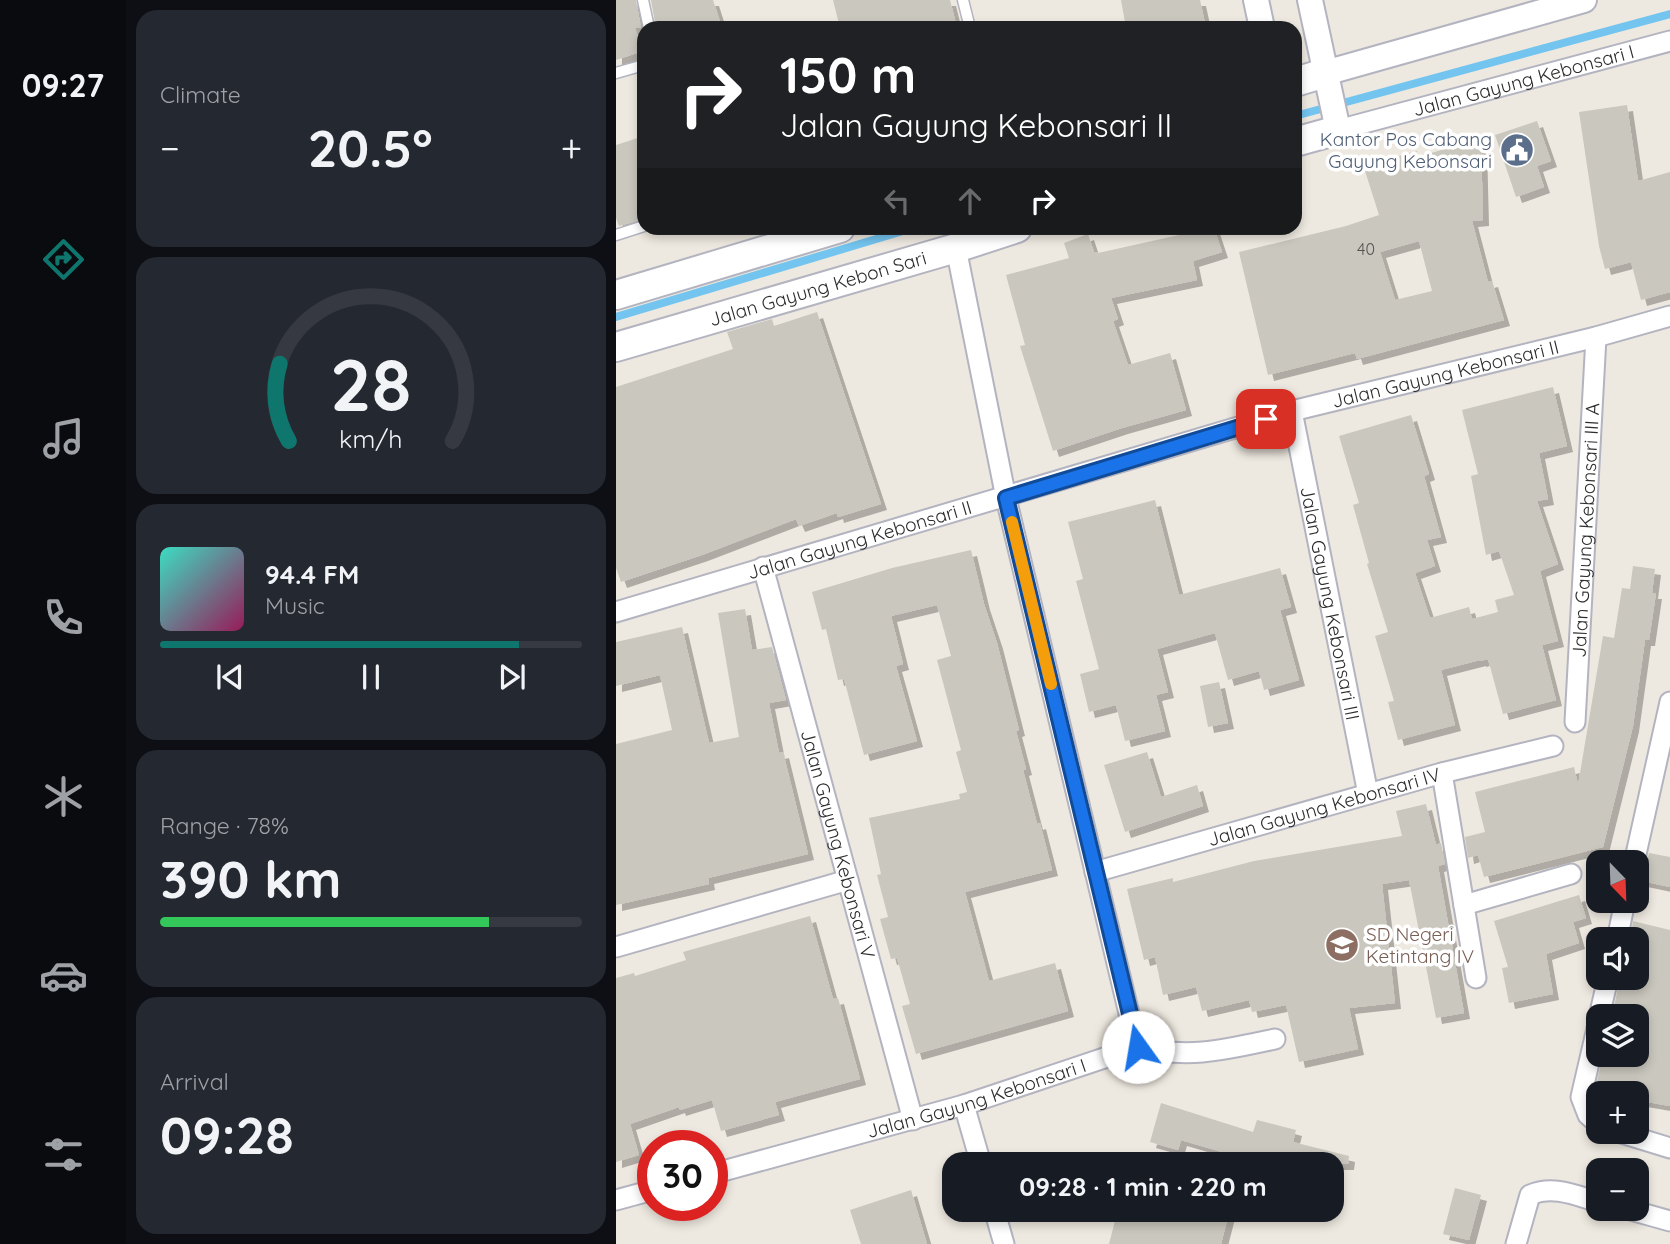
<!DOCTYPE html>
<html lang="en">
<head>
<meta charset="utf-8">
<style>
  :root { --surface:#171b24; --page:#242831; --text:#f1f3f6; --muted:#9ea1a6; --line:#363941; --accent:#0f766e }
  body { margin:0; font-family:Quicksand,sans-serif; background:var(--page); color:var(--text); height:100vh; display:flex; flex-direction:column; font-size:26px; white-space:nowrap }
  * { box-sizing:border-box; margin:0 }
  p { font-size:23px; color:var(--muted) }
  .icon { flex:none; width:38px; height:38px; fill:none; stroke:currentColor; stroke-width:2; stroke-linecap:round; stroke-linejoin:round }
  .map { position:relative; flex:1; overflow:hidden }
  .sheet { display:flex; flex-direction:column; gap:10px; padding:10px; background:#0d0f14; width:490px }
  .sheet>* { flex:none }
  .banner { position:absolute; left:21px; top:21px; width:665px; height:214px; border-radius:21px; box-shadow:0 4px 10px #0003; background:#202124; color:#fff; overflow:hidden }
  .needle { width:46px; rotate:157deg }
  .fabs { position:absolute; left:970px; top:850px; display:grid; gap:14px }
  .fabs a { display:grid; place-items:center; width:63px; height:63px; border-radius:14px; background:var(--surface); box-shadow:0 4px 10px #0003; font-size:35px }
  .speed { position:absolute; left:21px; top:1130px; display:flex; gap:14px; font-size:35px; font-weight:700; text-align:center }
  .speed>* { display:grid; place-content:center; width:91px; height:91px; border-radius:50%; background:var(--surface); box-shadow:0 4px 10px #0003; line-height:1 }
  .speed .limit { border:10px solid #d22; background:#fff; color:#111 }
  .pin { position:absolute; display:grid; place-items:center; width:60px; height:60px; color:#fff; margin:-30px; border-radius:14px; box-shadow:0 4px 10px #0006 }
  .me { position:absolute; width:77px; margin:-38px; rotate:347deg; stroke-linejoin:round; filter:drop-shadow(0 0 5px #0008) }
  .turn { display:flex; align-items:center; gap:24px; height:147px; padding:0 28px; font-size:32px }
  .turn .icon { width:91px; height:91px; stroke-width:2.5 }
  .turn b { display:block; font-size:49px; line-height:60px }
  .lanes { display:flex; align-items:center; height:66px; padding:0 28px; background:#0003; justify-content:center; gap:35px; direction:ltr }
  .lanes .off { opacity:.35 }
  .big { font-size:52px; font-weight:700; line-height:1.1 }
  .sheet .tile { flex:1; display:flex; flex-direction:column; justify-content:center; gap:10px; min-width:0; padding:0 24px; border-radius:21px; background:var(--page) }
  .sheet .dial { align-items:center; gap:0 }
  .dial svg { height:182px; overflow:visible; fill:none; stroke:var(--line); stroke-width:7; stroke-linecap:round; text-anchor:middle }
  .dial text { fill:var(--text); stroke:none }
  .song { display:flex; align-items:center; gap:21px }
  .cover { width:84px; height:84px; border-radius:10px; background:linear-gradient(135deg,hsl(170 70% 55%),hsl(330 70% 35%)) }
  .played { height:7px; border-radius:4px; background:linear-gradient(90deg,var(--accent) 85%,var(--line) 85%) }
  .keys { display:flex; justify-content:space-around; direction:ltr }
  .heat { display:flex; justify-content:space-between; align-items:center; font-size:38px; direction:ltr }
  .charge { height:10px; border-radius:5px; background:linear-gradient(90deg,#34c759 78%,var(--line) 0) }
  .trip { position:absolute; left:326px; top:1152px; width:402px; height:70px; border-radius:21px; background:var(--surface); box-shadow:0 4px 10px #0003; font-weight:700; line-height:70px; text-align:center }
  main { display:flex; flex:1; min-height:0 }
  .tabs { display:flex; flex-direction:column; width:126px; justify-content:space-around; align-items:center; background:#090b0e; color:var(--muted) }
  .tabs .icon { width:49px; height:49px }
  .tabs .on { color:var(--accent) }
  .tabs b { font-size:32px; color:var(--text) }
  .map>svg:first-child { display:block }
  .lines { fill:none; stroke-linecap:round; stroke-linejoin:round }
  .stream { stroke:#73c4ef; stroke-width:8 }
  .building { fill:#cac7be; fill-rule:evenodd; filter:url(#shadow) }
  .service-casing { stroke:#b3b4c0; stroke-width:13 }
  .minor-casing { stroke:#b3b4c0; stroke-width:23 }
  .tertiary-casing { stroke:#b3b4c0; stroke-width:28 }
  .secondary-casing { stroke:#b3b4c0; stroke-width:32 }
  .service { stroke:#fff; stroke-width:10 }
  .minor { stroke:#fff; stroke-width:19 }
  .tertiary { stroke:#fff; stroke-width:24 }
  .secondary { stroke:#fff; stroke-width:28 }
  .route-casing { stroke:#114b97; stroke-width:18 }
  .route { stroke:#1a73e8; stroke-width:12 }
  .slow { stroke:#f59e0b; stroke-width:12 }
  .labels { text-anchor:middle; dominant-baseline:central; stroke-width:7; stroke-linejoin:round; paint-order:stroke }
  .number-label { font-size:16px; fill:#545451 }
  .street-label { font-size:19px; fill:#2d2d2d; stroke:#fff }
  .service-label { font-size:19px; fill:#4e5e75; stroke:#fff; text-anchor:end }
  .education-label { font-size:19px; fill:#785e54; stroke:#fff; text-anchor:start }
</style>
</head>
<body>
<main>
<nav class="tabs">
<b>09:27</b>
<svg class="icon on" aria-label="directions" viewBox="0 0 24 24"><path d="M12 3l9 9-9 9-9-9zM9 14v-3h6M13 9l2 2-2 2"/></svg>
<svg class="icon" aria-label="music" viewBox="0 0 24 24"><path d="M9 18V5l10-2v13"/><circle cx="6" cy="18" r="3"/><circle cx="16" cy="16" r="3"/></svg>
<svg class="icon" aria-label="phone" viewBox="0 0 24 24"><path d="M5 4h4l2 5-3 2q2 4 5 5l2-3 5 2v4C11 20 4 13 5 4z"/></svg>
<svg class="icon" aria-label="climate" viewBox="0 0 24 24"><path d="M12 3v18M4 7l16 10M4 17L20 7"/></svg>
<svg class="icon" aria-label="car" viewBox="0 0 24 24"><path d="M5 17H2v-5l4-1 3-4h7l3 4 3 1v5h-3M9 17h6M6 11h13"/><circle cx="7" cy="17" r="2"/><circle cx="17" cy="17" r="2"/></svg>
<svg class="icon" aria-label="filters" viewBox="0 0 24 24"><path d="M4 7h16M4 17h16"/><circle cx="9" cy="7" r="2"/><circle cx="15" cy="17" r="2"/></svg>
</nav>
<section class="sheet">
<div class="tile"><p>Climate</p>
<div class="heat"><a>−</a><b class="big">20.5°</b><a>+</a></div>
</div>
<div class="tile dial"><svg viewBox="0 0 100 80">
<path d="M14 69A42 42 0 1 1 86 69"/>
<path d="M14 69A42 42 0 0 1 10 35" stroke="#0f766e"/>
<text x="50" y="56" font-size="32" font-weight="700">28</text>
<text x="50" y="72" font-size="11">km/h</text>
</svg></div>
<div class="tile">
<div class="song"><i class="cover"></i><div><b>94.4 FM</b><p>Music</p></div></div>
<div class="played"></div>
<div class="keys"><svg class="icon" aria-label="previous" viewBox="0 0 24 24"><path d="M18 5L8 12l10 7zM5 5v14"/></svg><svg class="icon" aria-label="pause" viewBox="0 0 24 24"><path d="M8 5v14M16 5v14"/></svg><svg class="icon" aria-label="next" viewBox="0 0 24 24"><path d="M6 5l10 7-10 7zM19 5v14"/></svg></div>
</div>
<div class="tile"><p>Range · 78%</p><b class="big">390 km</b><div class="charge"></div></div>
<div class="tile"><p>Arrival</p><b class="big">09:28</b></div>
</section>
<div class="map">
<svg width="1054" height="1244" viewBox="0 0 1054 1244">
  <defs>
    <filter id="shadow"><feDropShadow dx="6" dy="6" stdDeviation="0" flood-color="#0004"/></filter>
  </defs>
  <rect width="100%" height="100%" fill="#eee9e0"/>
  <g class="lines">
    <g class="stream">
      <path d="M679,116L1054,14"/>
      <path d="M0,317L297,228"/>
    </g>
  </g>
  <g class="building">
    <path d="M0,0H20L25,28H19L27,51L0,60Z"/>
    <path d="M35,0H97L106,28H40Z"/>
    <path d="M217,0H334L341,28H224Z"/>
    <path d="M505,0H584L590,28H510Z"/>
    <path d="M1011,105L1022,181L1054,172V292L1025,300L1015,262L989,269L983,246L963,112Z"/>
    <path d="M921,121L935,161L921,166L928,187L900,197L879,135Z"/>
    <path d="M28,136V219L3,226L0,218V145Z"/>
    <path d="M865,140L867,220L856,221L872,282L876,281L888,320L741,359L739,353L652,375L623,252L730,226L763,215L749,171L780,162L779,157L801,151L802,157L835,147L836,150ZM803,241L816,291L779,300L764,252Z"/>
    <path d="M570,228H598L606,252L577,261L581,280L495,298L502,319L497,321L512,365L554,353L570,410L506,428L437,451L404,346L409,345L390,275L453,258L448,243L472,234L478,252L482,253L572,233Z"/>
    <path d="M201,312L265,504L222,517L221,513L183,526L180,519L86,555L5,582L0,568V387L117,349L111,332L156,319L158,326Z"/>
    <path d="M937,387L951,446L923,453L932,499L921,501L942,564L924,571L942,641L926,645L940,700L887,714L872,659L864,661V660L825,670L839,725L782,740L772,702L778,701L759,636L772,632L751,564L753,563L737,505L743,503L723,436L795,415L813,474L808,476L825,537L811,540L819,566L799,573L814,618L853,607L856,619L882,612L879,600L898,595L883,551L870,555L855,476L862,474L846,410Z"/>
    <path d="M539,500L563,595L664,568L675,607L664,610L683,680L648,690L643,671L612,680L599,633L541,649L552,692L540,695L549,731L509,741L500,705L473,712L464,674L483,669L460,581L467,579L452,522Z"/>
    <path d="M355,550L368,604L381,643L403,730L400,731L410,769L407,770L421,824L424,823L436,870L349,892L373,981L439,963L452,1011L300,1054L286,1006L294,1004L281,958L275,959L264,919L272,917L261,875L265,874L253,818L344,799L343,794L351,792L340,752L345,750L321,660L335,656L321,605L275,616L287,664L280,666L301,741L248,755L228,679L222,680L210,629L206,630L196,592L276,568Z"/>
    <path d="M1017,566L1039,569L1036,593H1040L1033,640H1029L1017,726L987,847L868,877L862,855L852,858L849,837L869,832L859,792L958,767L962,785L987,636L998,638L1006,588L1014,589Z"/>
    <path d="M129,609L136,650L156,647L170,700L153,703L163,753L167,752L192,854L92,878L93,884L0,905V744L56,730L44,675L0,686V642L66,627L93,743L123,737L102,613Z"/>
    <path d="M603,682L612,723L592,727L584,686Z"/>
    <path d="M531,752L545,797L581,785L587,806L509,832L488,765Z"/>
    <path d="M810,804L820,845L825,843L829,864L822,866L848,1013L820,1018L793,880L766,884L779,1003L733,1008L742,1049L683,1062L670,1005L636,1012L633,1000L586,1011L580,987L547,995L539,957L528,960L511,889L557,878V882L638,861L786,836L780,811Z"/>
    <path d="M1033,853L1054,857V887L1021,880L1022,874L1030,866Z"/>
    <path d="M963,895L970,918L957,922L963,943L930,954L937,994L893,1003L886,968L892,967L878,921Z"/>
    <path d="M194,916L217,999L222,998L244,1079L159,1102L163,1115L105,1131L96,1100L64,1110L63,1107L14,1124L23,1155L0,1162V978L18,973L19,976L70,960L67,952Z"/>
    <path d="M1017,921L1054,930V1106L1020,1100V1094H978L987,1055H1020V1017H996L1004,978H1020V940H1014Z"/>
    <path d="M545,1103L637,1132L641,1120L680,1130L677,1142L733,1156L732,1164H629L630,1159L565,1140L562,1150L534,1142Z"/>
    <path d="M839,1188L865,1195L853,1240L827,1234Z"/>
    <path d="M295,1190L311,1244H245L234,1210Z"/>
    <path d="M502,1209H614L605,1244H493Z"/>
  </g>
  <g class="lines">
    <g class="service-casing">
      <g id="service">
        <path d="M27,0L33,28"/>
        <path d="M347,0L354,28"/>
        <path d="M0,73L28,65"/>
        <path d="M0,235L28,226"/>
      </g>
    </g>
    <g class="minor-casing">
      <g id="minor">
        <path id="s1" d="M722,130L1054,41"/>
        <path id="s2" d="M676,411L752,794"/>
        <path id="s3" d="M147,567L297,1120"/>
        <path id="s4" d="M0,612L676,411L980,337L1054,316"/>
        <path id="s5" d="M959,722L980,337"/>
        <path d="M826,773L860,978"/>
        <path d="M1018,863L1054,702"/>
        <path id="s6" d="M479,872L826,773L937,746"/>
        <path d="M848,905L955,874"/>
        <path d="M1001,940L1009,901"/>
        <path d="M0,947L232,880"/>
        <path d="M983,1017L992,978"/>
        <path d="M982,1024L965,1097L972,1115L982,1124"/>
        <path d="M521,1047C574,1059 608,1050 659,1039"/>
        <path d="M348,1105L365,1164"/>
        <path d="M1002,1132L1054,1148"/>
        <path id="s7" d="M96,1174L348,1105L521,1047L390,498L340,248"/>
        <path d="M0,1200L37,1190"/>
        <path d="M378,1209L388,1244"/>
        <path d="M1011,1209L1054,1221"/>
        <path d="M900,1244L914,1195C937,1185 959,1195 982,1202"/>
      </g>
    </g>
    <g class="tertiary-casing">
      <g id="tertiary">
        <path d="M640,0L646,28"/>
        <path d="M694,0L722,130"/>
        <path d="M709,73L968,0"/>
      </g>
    </g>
    <g class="secondary-casing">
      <g id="secondary">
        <path d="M679,82L709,73"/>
        <path d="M679,142L722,130"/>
        <path d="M0,295L224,228"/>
        <path id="s8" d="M0,347L340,248L401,228"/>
      </g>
    </g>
    <use href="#service" class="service"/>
    <use href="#minor" class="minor"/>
    <use href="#tertiary" class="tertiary"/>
    <use href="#secondary" class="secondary"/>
  </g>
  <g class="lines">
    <g class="route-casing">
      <path id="route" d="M522,1047L390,498L650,419"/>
    </g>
    <use href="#route" class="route"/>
    <path class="slow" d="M396,522L435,684"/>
  </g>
  <defs>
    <g id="civic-disc" transform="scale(1.75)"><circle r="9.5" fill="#5c6f8a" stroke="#fff"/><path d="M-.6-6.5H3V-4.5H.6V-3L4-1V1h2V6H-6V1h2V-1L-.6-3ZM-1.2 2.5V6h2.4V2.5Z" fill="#fff"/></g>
    <g id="school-disc" transform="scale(1.75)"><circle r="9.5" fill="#8d6e63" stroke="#fff"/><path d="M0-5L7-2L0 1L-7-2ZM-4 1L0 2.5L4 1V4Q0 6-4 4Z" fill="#fff"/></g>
  </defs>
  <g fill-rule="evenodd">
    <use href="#civic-disc" x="901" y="150"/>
    <use href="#school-disc" x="726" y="945"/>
  </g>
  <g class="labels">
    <g class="number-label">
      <text x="750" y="249">40</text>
    </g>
    <g class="street-label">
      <text stroke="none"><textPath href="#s1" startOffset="192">Jalan Gayung Kebonsari I</textPath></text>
      <text stroke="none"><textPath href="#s8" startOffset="210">Jalan Gayung Kebon Sari</textPath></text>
      <text stroke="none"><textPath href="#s4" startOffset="863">Jalan Gayung Kebonsari II</textPath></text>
      <text stroke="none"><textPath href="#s5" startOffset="192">Jalan Gayung Kebonsari III A</textPath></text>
      <text stroke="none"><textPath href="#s4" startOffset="254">Jalan Gayung Kebonsari II</textPath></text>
      <text stroke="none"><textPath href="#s2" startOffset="196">Jalan Gayung Kebonsari III</textPath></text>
      <text stroke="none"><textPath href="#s6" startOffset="238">Jalan Gayung Kebonsari IV</textPath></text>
      <text stroke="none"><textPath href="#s3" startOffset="287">Jalan Gayung Kebonsari V</textPath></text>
      <text stroke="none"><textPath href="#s7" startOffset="275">Jalan Gayung Kebonsari I</textPath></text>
    </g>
    <g class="service-label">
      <text x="876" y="139">Kantor Pos Cabang<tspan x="876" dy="22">Gayung Kebonsari</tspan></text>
    </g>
    <g class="education-label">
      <text x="750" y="934">SD Negeri<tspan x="750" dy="22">Ketintang IV</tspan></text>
    </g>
  </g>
</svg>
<div class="fabs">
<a><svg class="needle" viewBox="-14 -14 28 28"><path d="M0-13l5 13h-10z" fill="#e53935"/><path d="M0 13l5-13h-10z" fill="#9ea1a6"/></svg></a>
<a><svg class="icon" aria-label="sound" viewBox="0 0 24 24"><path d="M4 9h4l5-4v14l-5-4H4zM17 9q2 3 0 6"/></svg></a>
<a><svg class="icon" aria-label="layers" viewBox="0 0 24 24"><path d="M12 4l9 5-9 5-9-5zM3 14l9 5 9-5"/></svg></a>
<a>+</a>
<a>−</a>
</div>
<div class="speed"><div class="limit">30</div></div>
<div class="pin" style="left:650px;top:419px;background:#d93025"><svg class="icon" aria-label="arrive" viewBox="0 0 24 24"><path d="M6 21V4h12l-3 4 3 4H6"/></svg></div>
<svg class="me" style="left:522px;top:1047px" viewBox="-20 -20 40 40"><circle r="19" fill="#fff"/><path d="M0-13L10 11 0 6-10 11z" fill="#1a73e8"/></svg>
<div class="trip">09:28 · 1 min · 220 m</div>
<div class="banner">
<div class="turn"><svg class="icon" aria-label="right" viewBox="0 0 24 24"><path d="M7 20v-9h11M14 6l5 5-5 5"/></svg><div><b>150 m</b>Jalan Gayung Kebonsari II</div></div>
<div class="lanes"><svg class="icon off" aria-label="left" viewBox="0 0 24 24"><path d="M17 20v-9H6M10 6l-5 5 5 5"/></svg><svg class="icon off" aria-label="ahead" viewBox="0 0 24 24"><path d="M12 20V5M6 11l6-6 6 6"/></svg><svg class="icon" aria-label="right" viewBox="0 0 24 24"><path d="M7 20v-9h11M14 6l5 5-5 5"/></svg></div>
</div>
</div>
</main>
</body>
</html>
